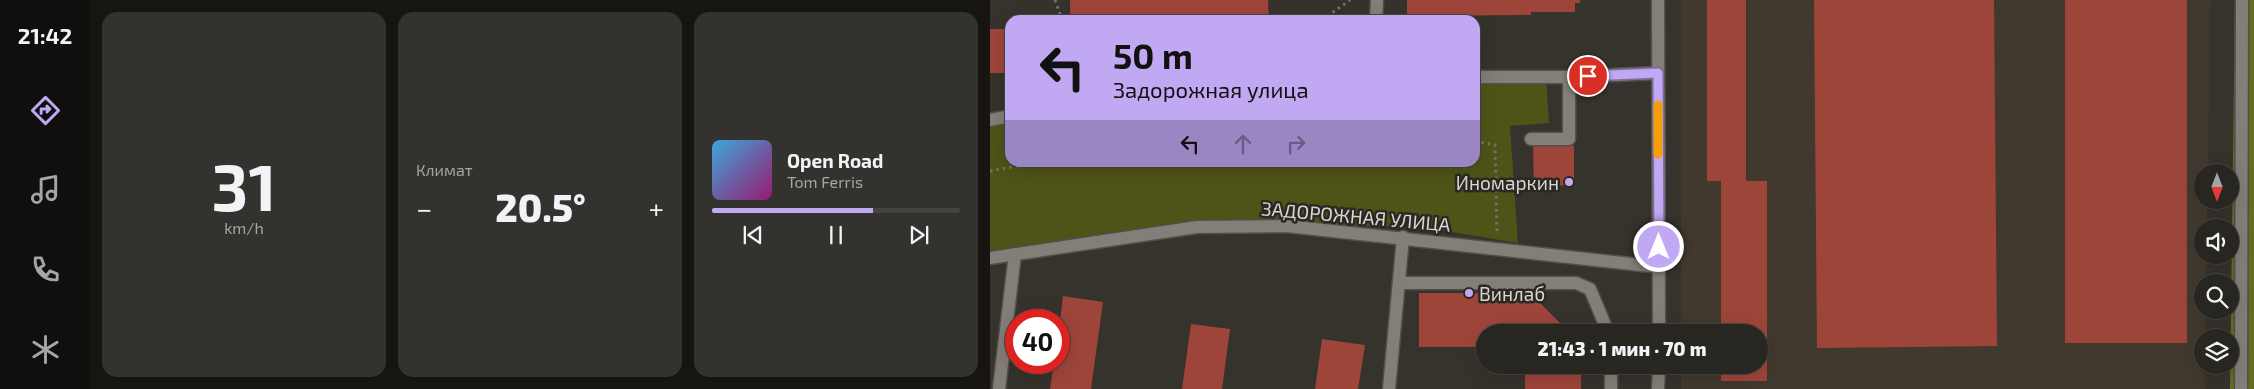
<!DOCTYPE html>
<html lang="ru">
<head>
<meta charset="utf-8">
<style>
  :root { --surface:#282621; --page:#34322e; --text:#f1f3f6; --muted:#a5a5a5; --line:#44433f; --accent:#c0a8f3 }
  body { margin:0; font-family:"Exo 2",sans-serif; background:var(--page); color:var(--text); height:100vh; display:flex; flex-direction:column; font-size:19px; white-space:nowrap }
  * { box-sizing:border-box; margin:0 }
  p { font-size:16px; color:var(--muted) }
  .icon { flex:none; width:28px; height:28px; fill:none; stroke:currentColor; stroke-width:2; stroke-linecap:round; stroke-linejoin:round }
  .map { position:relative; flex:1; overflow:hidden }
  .details { display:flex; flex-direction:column; gap:12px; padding:12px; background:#161512; width:900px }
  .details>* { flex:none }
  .banner { position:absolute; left:15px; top:15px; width:475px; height:152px; border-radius:15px; box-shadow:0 5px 20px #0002,0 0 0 1px var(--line); background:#c0a8f3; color:#111; overflow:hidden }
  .needle { width:32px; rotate:180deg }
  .controls { position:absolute; left:1204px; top:164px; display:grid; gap:10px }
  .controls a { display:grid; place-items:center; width:45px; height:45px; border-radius:50%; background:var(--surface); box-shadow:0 5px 20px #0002,0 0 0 1px var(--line); font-size:25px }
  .speed { position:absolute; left:15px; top:309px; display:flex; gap:10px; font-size:25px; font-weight:700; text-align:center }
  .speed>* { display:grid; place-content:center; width:65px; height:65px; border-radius:50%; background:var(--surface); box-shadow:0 5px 20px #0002,0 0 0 1px var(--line); line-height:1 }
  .speed .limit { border:8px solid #d22; background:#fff; color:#111 }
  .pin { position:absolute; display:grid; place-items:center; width:42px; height:42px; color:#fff; margin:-21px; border:2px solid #fff; border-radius:50%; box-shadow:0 1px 5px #0007 }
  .me { position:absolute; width:55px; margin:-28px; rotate:0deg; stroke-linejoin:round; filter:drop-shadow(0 0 4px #0008) }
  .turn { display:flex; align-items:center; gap:18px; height:105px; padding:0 25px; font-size:22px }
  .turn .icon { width:65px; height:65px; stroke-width:2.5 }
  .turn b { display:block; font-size:35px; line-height:42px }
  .lanes { display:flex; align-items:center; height:48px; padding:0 25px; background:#0003; justify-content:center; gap:25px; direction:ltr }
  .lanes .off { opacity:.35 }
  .big { font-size:38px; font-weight:800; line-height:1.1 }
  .details .card { flex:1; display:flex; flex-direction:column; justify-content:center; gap:8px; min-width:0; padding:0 18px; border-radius:15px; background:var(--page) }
  .details .dial { align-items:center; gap:0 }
  .dial b { font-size:65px; line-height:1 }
  .song { display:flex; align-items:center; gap:15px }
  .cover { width:60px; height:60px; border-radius:8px; background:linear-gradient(135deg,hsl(200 70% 55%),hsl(320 70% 35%)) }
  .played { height:5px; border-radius:2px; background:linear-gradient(90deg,var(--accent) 65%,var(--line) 65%) }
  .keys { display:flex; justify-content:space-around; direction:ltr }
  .heat { display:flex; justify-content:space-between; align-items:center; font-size:28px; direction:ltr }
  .details .tiles { flex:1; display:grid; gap:12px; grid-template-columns:repeat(3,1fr) }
  .trip { position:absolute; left:486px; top:324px; width:292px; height:50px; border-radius:25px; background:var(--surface); box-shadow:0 5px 20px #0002,0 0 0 1px var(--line); font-weight:800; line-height:50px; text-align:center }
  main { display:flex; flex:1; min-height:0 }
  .tab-bar { display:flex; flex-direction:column; width:90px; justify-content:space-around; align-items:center; background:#100f0d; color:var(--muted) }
  .tab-bar .icon { width:35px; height:35px }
  .tab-bar .active { color:var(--accent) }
  .tab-bar b { font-size:22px; color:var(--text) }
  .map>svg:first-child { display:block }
  .built { fill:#42392e }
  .green { fill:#4e5317 }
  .forest { fill:#666c22 }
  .building { fill:#9e453a }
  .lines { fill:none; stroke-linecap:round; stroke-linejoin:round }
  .minor-casing { stroke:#524e49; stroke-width:15 }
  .path { stroke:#74716c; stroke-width:3; stroke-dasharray:2.5 4; stroke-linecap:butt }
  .minor { stroke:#837e77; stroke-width:12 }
  .route-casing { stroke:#7d6d9e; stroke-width:12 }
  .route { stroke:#c0a8f3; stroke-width:9 }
  .slow { stroke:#f59e0b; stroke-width:9 }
  .poi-dot { fill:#c0a8f3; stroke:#2c2822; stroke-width:2 }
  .labels { text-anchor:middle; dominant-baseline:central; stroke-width:5; stroke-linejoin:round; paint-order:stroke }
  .poi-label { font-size:19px; fill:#d8d5d2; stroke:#2c2822; text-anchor:end }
  .street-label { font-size:19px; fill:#d8d5d2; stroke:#2c2822 }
</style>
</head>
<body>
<main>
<nav class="tab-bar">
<b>21:42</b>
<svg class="icon active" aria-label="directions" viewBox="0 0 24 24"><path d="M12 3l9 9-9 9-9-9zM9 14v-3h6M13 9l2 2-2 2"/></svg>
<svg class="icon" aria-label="music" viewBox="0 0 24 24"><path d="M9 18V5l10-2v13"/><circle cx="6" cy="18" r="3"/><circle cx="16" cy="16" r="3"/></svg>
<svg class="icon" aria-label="phone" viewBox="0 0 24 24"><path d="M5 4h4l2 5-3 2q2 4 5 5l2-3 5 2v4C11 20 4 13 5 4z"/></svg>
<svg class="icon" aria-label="climate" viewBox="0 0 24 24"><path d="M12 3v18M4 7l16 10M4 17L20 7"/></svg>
</nav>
<section class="details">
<div class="tiles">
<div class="card dial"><b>31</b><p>km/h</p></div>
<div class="card"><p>Климат</p>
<div class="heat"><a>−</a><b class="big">20.5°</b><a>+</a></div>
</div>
<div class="card">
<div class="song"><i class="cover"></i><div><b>Open Road</b><p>Tom Ferris</p></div></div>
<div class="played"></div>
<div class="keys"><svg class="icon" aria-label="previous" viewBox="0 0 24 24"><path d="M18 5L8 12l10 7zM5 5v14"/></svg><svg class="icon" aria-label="pause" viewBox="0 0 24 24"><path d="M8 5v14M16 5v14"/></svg><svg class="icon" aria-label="next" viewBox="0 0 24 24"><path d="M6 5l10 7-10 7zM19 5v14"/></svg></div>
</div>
</div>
</section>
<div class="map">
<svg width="1264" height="389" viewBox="0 0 1264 389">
  <rect width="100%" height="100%" fill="#36322c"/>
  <path class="built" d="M691,0H1220L1218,172H1212V200H1217V227L1212,228V255H1217L1216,282H1212V310H1216L1215,337L1212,338L1215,389H691V365H770V332H691Z"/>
  <path class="green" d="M485,77H556L559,123L520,126L528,243L426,226L207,227L0,260V119L20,116V162H485Z"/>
  <path class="forest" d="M1245,0H1264V389H1240Z"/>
  <g class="building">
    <path d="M80,0H278L279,20H80Z"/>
    <path d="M417,0H590V3H585V12H541V15L417,16Z"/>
    <path d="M717,0H756V181H777V381H731V365H770V332H731V181H717Z"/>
    <path d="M824,0H1004L1007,346L827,348Z"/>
    <rect x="1075" y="0" width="122" height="343"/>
    <rect x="0" y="29" width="20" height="44"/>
    <path d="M543,146H584V185L544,186Z"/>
    <path d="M429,293H540L579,332H495V347H429Z"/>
    <path d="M73,296L113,302L101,389H60L64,362H69V329Z"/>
    <path d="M201,324L240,329L232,389H192Z"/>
    <path d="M332,339L375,345L368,389H325Z"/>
    <path d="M526,365H591V389H535V374Z"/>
  </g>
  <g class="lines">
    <g class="minor-casing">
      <g id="minor">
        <path d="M668,0L669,332"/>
        <path d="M386,20L387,0"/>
        <path d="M485,77H579L668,73"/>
        <path d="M0,120L20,116"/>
        <path d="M541,139H579V77"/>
        <path d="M0,258L207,227L297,226L669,267"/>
        <path d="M409,283H586L600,289L618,332"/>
        <path d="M621,365V389"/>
        <path d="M9,389L25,254"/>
        <path d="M399,389L413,237"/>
        <path d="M668,389L669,365"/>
        <path d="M1251,389L1252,0"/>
      </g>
    </g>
    <g class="path">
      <path d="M65,0L72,20"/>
      <path d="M332,20L360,0"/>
      <path d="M485,141L505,145L507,233"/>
      <path d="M0,171L49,162"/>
    </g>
    <use href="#minor" class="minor"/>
  </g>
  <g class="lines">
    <g class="route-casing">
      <path id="route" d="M598,76L668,73L669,247"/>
    </g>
    <use href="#route" class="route"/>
    <path class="slow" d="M668,105V154"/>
  </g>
  <g class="poi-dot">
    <circle cx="579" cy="182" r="5"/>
    <circle cx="479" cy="293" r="5"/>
  </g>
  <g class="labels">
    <g class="poi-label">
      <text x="569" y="182">Иномаркин</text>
      <text x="489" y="293" text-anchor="start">Винлаб</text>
    </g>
    <g class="street-label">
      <text transform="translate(366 216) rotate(5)">ЗАДОРОЖНАЯ УЛИЦА</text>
    </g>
  </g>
</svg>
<div class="controls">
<a><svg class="needle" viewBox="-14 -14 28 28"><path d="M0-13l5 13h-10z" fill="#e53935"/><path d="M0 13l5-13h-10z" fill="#a5a5a5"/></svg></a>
<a><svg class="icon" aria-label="sound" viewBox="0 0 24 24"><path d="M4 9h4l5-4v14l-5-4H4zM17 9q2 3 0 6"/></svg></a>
<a><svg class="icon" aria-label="search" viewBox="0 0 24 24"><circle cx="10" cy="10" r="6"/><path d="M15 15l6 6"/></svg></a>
<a><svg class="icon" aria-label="layers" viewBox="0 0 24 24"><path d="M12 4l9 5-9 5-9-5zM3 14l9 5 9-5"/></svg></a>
</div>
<div class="speed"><div class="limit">40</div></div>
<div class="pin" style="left:598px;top:76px;background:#d93025"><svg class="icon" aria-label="arrive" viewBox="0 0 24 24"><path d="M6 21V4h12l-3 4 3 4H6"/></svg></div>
<svg class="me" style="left:669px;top:247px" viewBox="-20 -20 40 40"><circle r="17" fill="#c0a8f3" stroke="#fff" stroke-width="3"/><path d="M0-11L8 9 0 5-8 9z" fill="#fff"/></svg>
<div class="trip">21:43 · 1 мин · 70 m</div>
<div class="banner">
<div class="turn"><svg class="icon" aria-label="left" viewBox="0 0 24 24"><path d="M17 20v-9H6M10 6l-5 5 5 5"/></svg><div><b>50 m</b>Задорожная улица</div></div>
<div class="lanes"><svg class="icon" aria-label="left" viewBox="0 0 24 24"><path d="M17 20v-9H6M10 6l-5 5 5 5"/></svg><svg class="icon off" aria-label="ahead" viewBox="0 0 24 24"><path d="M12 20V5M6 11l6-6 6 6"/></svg><svg class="icon off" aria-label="right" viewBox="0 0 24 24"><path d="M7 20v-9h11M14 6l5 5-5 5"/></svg></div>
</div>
</div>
</main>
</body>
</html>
